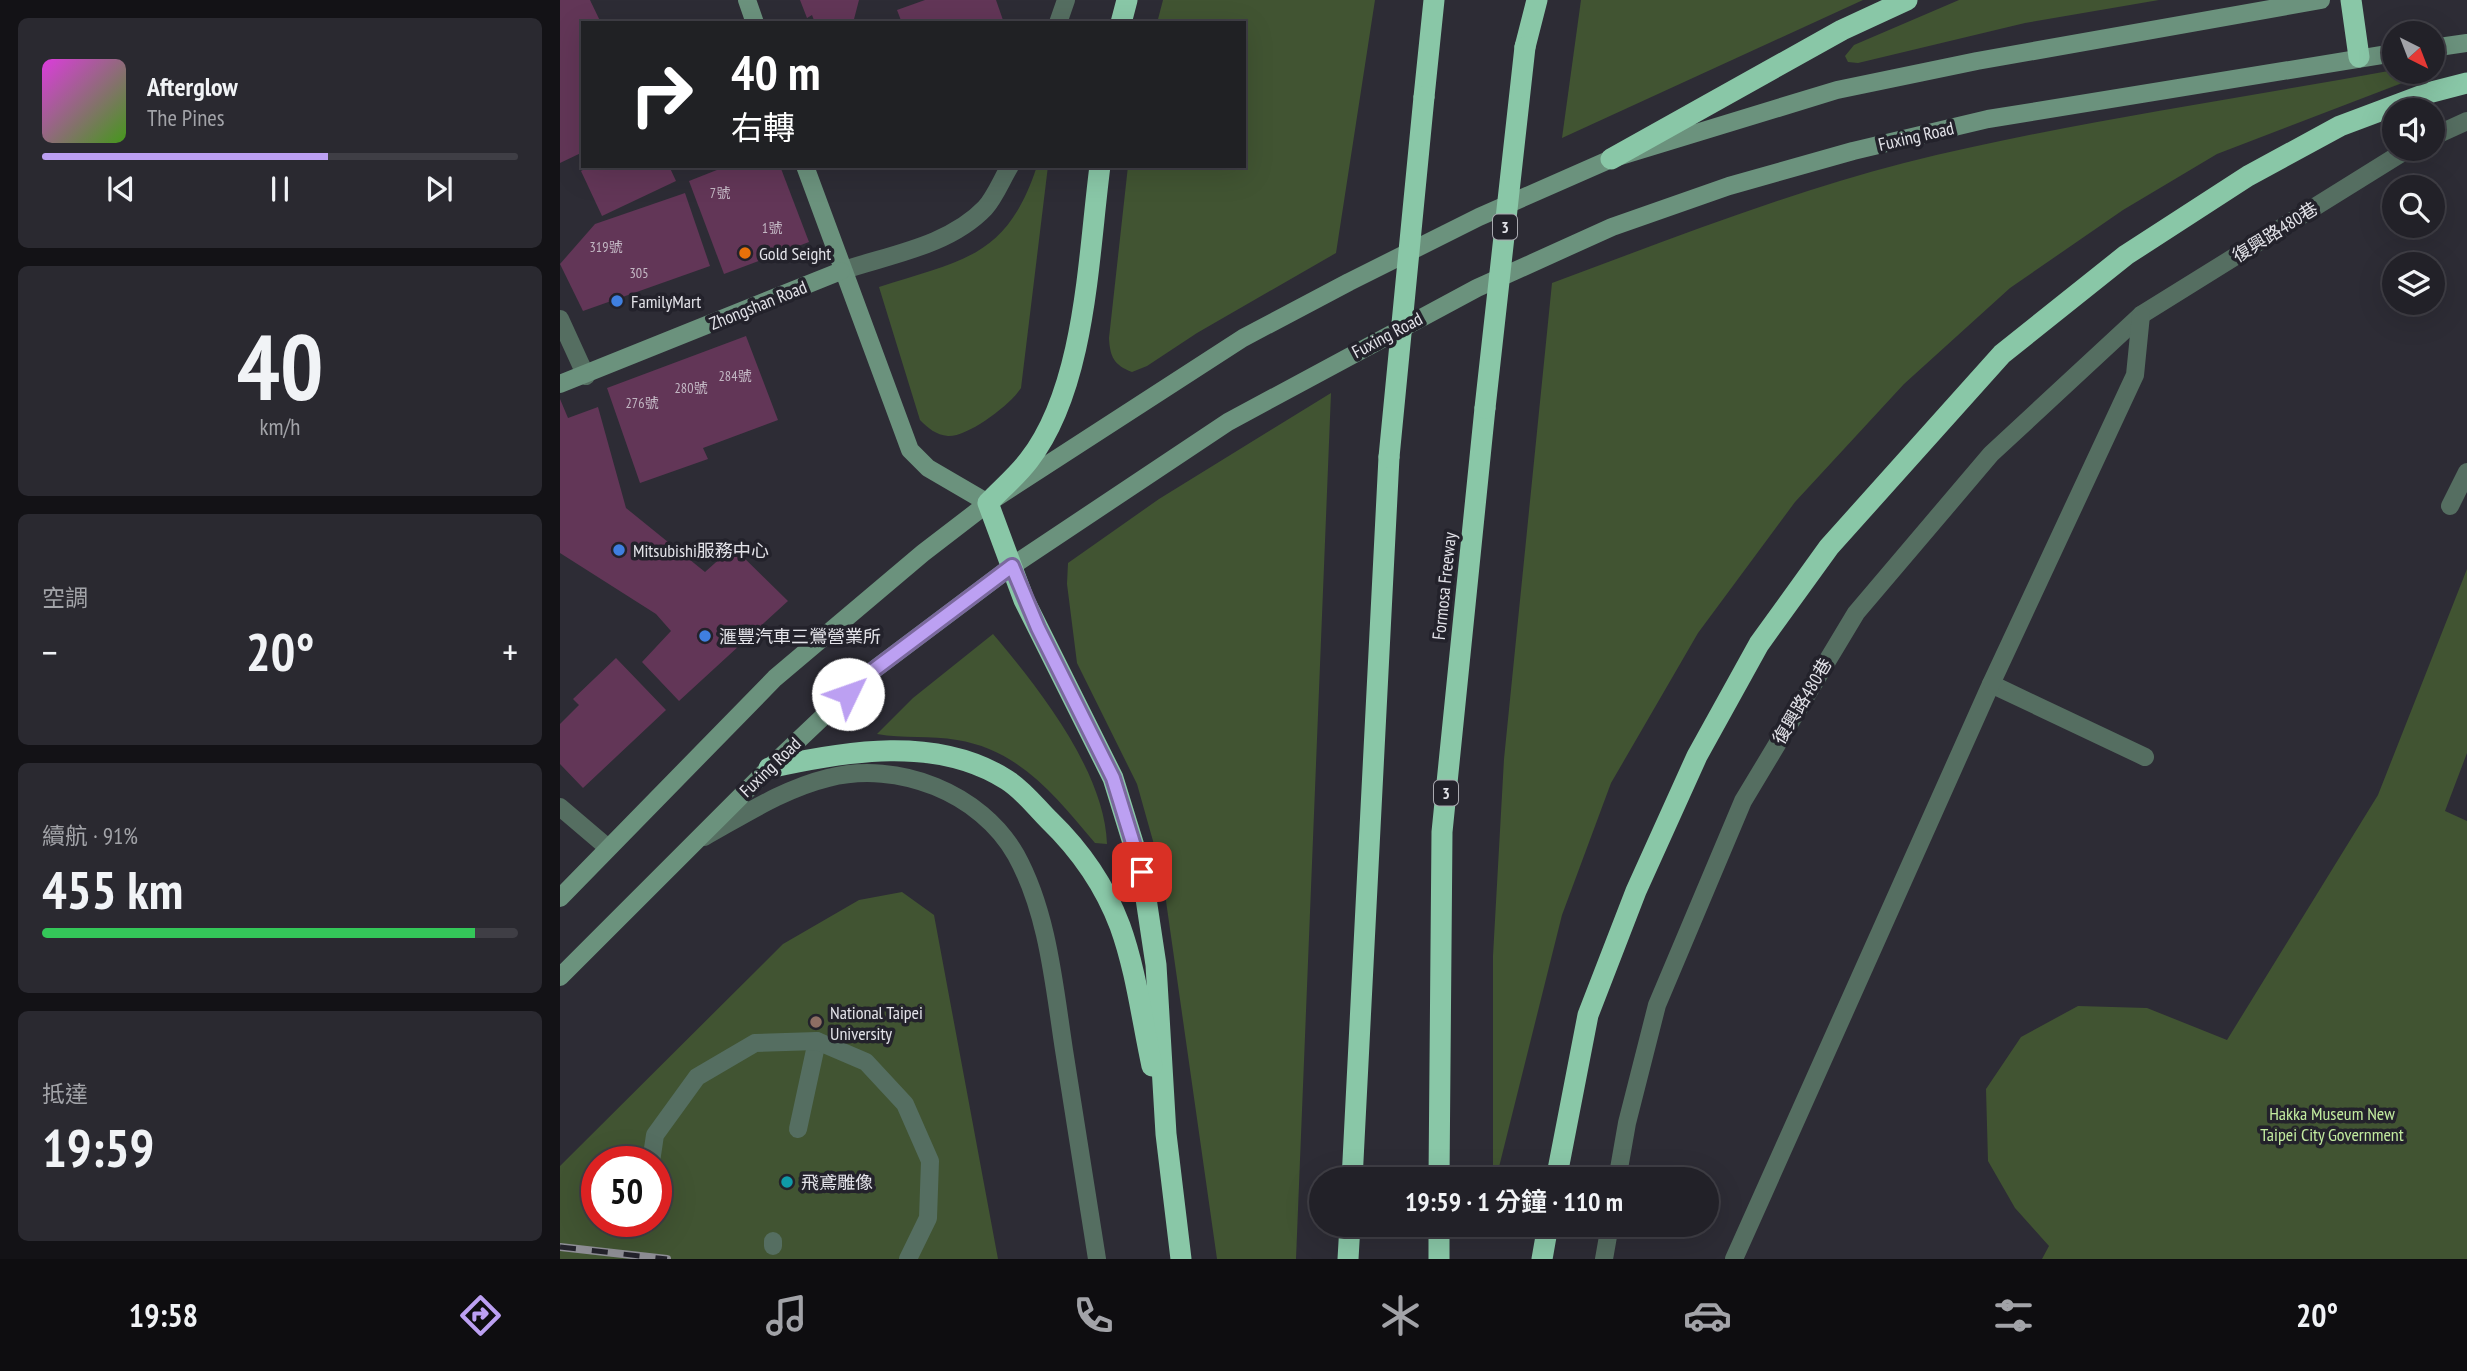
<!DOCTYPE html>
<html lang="zh-TW">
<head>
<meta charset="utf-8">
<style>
  :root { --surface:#222128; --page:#2a2930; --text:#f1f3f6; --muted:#a2a3a8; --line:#3f3e45; --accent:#bca0f2 }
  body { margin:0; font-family:"PT Sans Narrow","Noto Sans TC",sans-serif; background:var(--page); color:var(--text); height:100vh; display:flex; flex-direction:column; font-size:26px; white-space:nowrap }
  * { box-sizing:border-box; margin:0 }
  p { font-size:23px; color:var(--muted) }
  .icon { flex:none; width:38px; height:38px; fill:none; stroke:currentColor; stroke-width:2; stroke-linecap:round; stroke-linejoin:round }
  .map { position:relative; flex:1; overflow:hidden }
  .sheet { display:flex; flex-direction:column; gap:18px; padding:18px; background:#131216; width:560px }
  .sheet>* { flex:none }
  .banner { position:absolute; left:21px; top:21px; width:665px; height:147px; border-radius:0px; box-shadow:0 7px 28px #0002,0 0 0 2px var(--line); background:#202124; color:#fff; overflow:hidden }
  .needle { width:46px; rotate:138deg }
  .fabs { position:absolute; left:1822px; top:21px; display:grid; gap:14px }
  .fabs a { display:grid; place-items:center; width:63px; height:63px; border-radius:50%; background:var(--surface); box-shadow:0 7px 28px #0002,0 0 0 2px var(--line); font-size:35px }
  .speed { position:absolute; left:21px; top:1146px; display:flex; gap:14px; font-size:35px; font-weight:700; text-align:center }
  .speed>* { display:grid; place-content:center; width:91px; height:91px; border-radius:50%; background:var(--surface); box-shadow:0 7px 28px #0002,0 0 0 2px var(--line); line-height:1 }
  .speed .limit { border:10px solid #d22; background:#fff; color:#111 }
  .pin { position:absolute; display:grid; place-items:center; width:60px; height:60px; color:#fff; margin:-30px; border-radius:14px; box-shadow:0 4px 10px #0006 }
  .me { position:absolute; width:77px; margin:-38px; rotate:48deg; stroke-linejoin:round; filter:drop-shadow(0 0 5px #0008) }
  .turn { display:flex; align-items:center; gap:24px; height:147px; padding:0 35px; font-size:32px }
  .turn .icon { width:91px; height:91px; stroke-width:2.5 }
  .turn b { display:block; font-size:49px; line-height:60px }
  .big { font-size:52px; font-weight:600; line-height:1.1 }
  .sheet .card { flex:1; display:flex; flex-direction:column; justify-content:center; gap:10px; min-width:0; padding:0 24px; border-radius:10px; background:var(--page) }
  .sheet .dial { align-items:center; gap:0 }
  .dial b { font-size:91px; line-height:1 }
  .song { display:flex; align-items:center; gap:21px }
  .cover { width:84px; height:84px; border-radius:10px; background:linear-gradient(135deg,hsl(300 70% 55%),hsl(100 70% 35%)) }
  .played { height:7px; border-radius:4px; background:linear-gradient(90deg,var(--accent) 60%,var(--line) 60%) }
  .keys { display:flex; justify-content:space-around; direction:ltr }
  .heat { display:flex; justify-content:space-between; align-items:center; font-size:38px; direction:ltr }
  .charge { height:10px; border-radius:5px; background:linear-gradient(90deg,#34c759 91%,var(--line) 0) }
  .trip { position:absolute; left:749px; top:1167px; width:410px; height:70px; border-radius:35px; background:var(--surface); box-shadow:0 7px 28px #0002,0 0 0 2px var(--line); font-weight:600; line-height:70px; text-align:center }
  .dock { display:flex; height:112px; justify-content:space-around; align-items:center; background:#0e0d10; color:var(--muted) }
  .dock .icon { width:49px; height:49px }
  .dock .active { color:var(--accent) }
  .dock b { font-size:32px; color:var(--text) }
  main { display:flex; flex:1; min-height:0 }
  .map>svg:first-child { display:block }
  .green { fill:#415432; fill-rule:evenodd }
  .building { fill:#623657 }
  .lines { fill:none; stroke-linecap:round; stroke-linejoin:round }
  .lane { stroke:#556e61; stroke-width:18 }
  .street { stroke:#556e61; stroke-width:18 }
  .secondary { stroke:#6b927d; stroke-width:18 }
  .highway { stroke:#89c7a7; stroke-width:21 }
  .rail-casing { stroke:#8e8e95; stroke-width:8 }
  .rail { stroke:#23222b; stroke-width:5; stroke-dasharray:16; stroke-linecap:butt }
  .highway-bridge { stroke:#89c7a7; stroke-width:21 }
  .route-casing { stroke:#7a689d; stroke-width:18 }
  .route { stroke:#bca0f2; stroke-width:12 }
  .food-dot { fill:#e8710a; stroke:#23222b; stroke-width:2.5 }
  .shop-dot { fill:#3f7fe0; stroke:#23222b; stroke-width:2.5 }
  .education-dot { fill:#8d6e63; stroke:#23222b; stroke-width:2.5 }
  .culture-dot { fill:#0f9aa8; stroke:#23222b; stroke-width:2.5 }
  .labels { text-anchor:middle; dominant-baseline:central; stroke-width:7; stroke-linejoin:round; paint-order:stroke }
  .number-label { font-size:14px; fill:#c3b8c4 }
  .shield { fill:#23222b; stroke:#a9a9b0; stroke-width:2 }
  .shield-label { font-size:16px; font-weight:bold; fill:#e3e3e9 }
  .street-label { font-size:18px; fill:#e3e3e9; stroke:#23222b }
  .poi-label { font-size:18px; fill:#e3e3e9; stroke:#23222b; text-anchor:start }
  .park-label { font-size:18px; fill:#c2eb9f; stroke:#23222b }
</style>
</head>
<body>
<main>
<section class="sheet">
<div class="card">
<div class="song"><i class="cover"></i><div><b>Afterglow</b><p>The Pines</p></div></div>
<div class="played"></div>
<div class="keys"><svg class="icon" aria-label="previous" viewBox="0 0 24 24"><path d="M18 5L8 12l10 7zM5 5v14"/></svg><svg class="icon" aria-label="pause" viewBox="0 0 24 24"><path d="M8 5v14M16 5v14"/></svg><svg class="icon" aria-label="next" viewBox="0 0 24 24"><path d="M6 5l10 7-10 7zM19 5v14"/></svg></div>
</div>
<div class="card dial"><b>40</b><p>km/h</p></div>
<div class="card"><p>空調</p>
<div class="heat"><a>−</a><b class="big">20°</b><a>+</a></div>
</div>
<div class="card"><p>續航 · 91%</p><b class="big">455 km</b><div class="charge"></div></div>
<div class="card"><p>抵達</p><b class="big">19:59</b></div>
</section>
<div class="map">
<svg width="1907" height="1259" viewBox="0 0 1907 1259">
  <rect width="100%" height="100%" fill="#2d2c35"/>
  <g class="green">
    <path d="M603,0H815L776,253L637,333L587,366L572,372C554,365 550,357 549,338L568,166H684V23H597Z"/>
    <path d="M1021,0H1303L1002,138Z"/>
    <path d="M1399,0H1599L1465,23L1298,63L1288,62L1285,56L1294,45Z"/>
    <path d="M1834,70L1871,72L1657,154L1563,210L1450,288L1344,384L1235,502L1138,633L1051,783L1002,915L936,1179H933V956L944,759L992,283C1108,240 1224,194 1344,163C1505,123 1671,100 1834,70Z"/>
    <path d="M477,166H488L461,388C451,404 408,437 388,436C376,435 368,428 360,420L319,287C402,260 447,258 477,166Z"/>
    <path d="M771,393L736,1259H657L602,873L577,784L517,663L507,584L508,563L599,499Z"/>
    <path d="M1907,569V753L1885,811L1907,821V1259H1482L1489,1246L1455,1208L1428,1161L1426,1089L1461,1037L1518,1006L1587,1008L1667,1040L1818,795Z"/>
    <path d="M433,634C478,687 545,772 547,844L535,843C496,797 460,750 397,740C371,735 343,739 317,734L353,698Z"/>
    <path d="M342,892L374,915L438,1259H0V1166L223,944L299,900ZM37,1162H96V1222H37Z"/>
  </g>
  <g class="building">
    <path d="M0,0H30L41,23H23V152L0,163Z"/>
    <path d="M240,0H299L293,23H255L252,15L247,18Z"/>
    <path d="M365,0H436L444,23H342L337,10Z"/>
    <path d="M30,166H109L116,181L42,216L21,171Z"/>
    <path d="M167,166H220L249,242L164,274L129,181Z"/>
    <path d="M125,193L150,266L23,311L0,264L35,224Z"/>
    <path d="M186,336L218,420L143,448L148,459L80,483L47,388Z"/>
    <path d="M0,399L8,418L38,407L66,508L145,572L173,547L228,601L119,701L82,662L111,631L96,614L0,553Z"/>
    <path d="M56,658L106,710L23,788L0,764V724L19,705L13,699Z"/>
  </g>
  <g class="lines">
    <g class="lane">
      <path d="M1872,137L1907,121"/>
      <path d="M0,319L26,376"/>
      <path d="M1890,506L1907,472"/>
      <path d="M1431,684L1585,757"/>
      <path d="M0,807L47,847"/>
      <path d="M144,837C184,815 223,789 268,778C338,760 421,793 456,855C488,913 494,985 504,1050C515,1119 526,1189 537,1259"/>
      <path d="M238,1129L257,1041"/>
      <path d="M91,1162L95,1135L137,1077L195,1043L257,1041L306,1062L345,1104L370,1161L368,1218L348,1259"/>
      <path d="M1057,1180L1067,1123L1097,1005L1183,801L1296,613L1431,454L1581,315L1848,149"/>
      <path d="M213,1246V1241"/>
      <path d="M1044,1259L1050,1225"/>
      <path d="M1174,1259L1431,684L1575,375L1581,315"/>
    </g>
    <g class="street">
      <path d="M498,23L506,0"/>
      <path d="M281,271C328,255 389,246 425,208C435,197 442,179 450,166"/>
    </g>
    <g class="secondary">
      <path d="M187,0L195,23"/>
      <path d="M1872,48L1907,43"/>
      <path d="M245,166L350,450L368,468L428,503"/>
      <path d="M0,384L281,271"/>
      <path d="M0,898L215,678L363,553L428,503L683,338L789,282L919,217L1051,159L1277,90L1417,61L1761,0"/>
      <path d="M0,977L209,768L307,675L452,566L668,422L917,288L1052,227L1169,186L1293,151L1428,119L1834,53"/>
    </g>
    <g class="highway">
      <path d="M1791,0L1799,57"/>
      <path d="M561,23L567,0"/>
      <path d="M965,47L977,0"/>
      <path d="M864,97L874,0"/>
      <path d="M1051,159L1282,30L1347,0"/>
      <path d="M540,166C528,257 526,386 469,460C457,476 441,489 428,503L464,600L553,778L582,872L596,965L606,1134L621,1259"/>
      <path d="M209,768C285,751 377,735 447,780C463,790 476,807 489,820C520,850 545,886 560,926C576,970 582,1020 592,1066"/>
      <path d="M792,1180L829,457"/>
      <path d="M879,1180L882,832L925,408"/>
      <path d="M996,1180L1028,1015L1076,891L1137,756L1199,644L1269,547L1442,354L1566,255L1688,176L1780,126L1868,93L1907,83"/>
      <path d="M788,1259L790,1225"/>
      <path d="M879,1259V1225"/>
      <path d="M982,1259L988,1225"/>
    </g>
    <g class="rail-casing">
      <path id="rail" d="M0,1247L107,1259"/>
    </g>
    <use href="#rail" class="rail"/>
    <g class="highway-bridge">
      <path d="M925,408L965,47"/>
      <path d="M829,457L864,97"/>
    </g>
  </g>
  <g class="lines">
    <g class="route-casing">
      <path id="route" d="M288,694L307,675L452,566L478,628L553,778L582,872"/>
    </g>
    <use href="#route" class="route"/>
  </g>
  <circle class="food-dot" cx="185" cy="253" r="7"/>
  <g class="shop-dot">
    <circle cx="57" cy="301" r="7"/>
    <circle cx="59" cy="550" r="7"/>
    <circle cx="145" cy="636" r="7"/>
  </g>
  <circle class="education-dot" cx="256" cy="1022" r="7"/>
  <circle class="culture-dot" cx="227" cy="1182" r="7"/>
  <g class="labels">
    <g class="number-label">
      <text x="160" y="193">7號</text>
      <text x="212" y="228">1號</text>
      <text x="46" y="247">319號</text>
      <text x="79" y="273">305</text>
      <text x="175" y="376">284號</text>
      <text x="131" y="388">280號</text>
      <text x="82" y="403">276號</text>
    </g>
    <g class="shield">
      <rect x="933" y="214.5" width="24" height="25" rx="5"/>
      <rect x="874" y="780.5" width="24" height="25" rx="5"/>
    </g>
    <g class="shield-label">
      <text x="945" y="227">3</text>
      <text x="886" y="793">3</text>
    </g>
    <g class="street-label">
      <text transform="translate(1356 136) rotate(-13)">Fuxing Road</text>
      <text transform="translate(1715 232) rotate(-32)">復興路480巷</text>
      <text transform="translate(198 305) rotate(-22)">Zhongshan Road</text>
      <text transform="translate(827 335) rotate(-28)">Fuxing Road</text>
      <text transform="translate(884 586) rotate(-84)">Formosa Freeway</text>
      <text transform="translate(1242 701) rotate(-59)">復興路480巷</text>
      <text transform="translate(210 767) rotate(-44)">Fuxing Road</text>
    </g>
    <g class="poi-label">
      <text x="199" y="253">Gold Seight</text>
      <text x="71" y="301">FamilyMart</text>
      <text x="73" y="550">Mitsubishi服務中心</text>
      <text x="159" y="636">滙豐汽車三鶯營業所</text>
      <text x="270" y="1012">National Taipei<tspan x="270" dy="21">University</tspan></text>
      <text x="241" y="1182">飛鳶雕像</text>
    </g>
    <g class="park-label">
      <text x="1772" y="1113">Hakka Museum New<tspan x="1772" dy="21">Taipei City Government</tspan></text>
    </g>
  </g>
</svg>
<div class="fabs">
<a><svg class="needle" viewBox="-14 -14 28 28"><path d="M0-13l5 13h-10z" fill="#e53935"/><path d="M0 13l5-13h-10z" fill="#a2a3a8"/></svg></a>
<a><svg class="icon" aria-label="sound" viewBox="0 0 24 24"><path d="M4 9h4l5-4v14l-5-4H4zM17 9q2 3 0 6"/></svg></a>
<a><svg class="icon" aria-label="search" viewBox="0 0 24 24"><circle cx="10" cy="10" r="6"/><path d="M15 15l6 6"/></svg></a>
<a><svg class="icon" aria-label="layers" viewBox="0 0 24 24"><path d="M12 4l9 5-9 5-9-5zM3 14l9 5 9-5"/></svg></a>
</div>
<div class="speed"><div class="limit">50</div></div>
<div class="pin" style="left:582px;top:872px;background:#d93025"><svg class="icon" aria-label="arrive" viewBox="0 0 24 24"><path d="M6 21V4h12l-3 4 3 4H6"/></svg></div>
<svg class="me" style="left:288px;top:694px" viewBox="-20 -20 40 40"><circle r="19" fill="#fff"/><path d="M0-13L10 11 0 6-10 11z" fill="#bca0f2"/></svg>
<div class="trip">19:59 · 1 分鐘 · 110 m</div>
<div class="banner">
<div class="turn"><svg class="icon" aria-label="right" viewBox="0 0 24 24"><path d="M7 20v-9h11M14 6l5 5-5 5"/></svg><div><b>40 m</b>右轉</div></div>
</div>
</div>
</main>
<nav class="dock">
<b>19:58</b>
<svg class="icon active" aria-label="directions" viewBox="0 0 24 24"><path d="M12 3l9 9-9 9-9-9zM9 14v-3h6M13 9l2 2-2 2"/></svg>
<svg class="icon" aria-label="music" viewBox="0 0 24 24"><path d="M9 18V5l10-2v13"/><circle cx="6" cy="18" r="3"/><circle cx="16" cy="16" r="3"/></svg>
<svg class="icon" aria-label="phone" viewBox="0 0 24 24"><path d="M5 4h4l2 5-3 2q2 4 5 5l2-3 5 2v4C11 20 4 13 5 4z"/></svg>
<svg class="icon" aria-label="climate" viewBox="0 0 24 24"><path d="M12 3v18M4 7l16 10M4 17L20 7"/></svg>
<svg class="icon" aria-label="car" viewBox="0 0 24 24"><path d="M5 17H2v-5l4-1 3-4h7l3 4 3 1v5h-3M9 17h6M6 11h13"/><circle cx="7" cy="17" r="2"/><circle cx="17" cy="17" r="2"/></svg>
<svg class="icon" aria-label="filters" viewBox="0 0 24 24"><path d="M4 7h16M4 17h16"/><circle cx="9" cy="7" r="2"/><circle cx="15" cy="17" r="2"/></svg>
<b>20°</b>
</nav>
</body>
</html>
